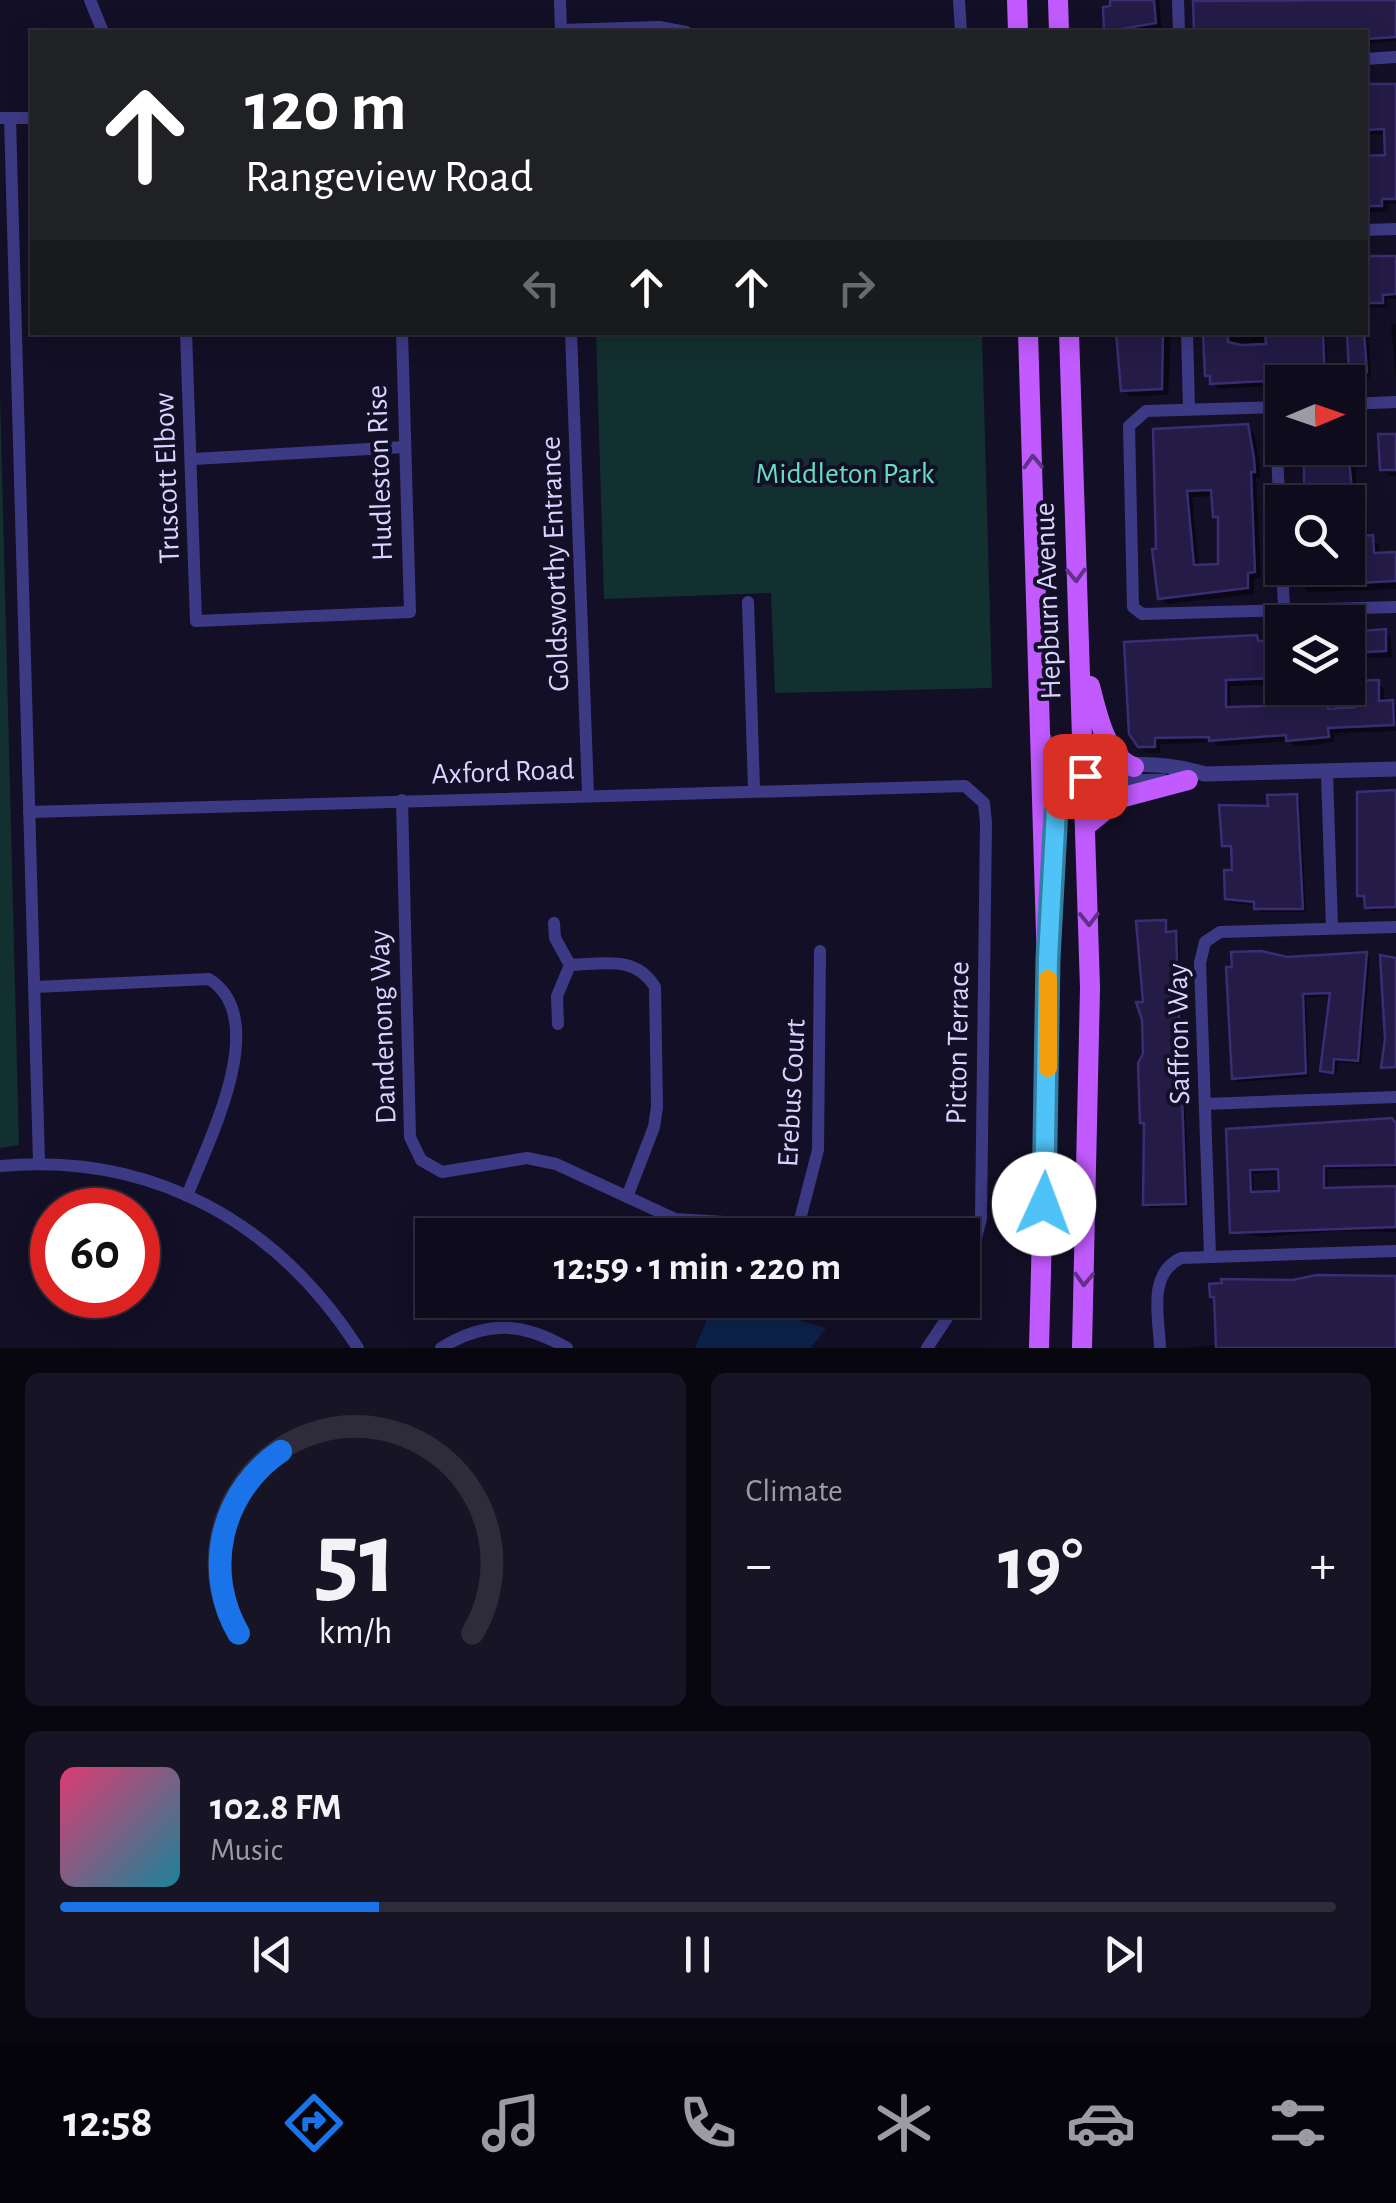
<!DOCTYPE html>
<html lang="en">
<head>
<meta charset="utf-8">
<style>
  :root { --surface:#0e0b1c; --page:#171425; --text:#f1f3f6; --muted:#9b9ba3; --line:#2e2b3b; --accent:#1a73e8 }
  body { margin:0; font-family:"Alegreya Sans",sans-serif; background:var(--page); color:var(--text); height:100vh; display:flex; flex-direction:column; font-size:38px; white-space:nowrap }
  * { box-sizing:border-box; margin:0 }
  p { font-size:32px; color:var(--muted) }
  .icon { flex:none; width:55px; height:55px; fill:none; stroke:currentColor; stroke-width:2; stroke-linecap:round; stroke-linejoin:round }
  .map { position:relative; height:1348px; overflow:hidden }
  .details { display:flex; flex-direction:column; gap:25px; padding:25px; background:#08060f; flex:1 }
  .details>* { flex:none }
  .top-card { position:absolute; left:30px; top:30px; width:1338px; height:305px; border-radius:0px; box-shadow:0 5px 25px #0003,0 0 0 2px var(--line); background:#202124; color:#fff; overflow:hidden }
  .needle { width:65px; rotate:88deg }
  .tools { position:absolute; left:1265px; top:365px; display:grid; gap:20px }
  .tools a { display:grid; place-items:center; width:100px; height:100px; border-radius:0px; background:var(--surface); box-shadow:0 5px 25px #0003,0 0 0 2px var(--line); font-size:50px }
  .speed { position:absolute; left:30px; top:1188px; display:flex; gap:20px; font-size:50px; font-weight:700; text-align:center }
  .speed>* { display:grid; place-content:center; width:130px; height:130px; border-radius:50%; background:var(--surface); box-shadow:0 5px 25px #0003,0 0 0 2px var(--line); line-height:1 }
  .speed .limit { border:15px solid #d22; background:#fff; color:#111 }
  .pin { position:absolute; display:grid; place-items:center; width:85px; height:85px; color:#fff; margin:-42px; border-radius:20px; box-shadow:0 5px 15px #0006 }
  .me { position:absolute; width:110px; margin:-55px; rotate:2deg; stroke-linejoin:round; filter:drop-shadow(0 0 8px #0008) }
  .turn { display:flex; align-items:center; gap:35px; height:210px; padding:0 50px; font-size:45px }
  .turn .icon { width:130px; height:130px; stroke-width:2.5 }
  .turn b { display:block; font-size:70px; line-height:85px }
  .lanes { display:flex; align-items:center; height:95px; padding:0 50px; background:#0003; justify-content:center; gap:50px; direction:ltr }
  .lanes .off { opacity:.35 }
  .big { font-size:75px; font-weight:600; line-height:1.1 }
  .details .card { flex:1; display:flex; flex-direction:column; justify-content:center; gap:15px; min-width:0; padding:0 35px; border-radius:15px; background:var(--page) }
  .details .dial { align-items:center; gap:0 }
  .dial svg { height:260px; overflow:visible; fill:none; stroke:var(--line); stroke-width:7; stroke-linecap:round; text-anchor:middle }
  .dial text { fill:var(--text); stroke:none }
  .song { display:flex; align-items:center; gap:30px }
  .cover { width:120px; height:120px; border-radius:15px; background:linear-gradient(135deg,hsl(340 70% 55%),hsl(190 70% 35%)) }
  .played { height:10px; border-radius:5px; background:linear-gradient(90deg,var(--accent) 25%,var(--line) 25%) }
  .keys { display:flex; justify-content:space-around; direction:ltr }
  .heat { display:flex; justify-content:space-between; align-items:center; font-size:55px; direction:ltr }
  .details .tiles { flex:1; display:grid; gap:25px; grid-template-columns:1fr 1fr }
  .card:last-child { grid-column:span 2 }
  .trip { position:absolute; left:415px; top:1218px; width:565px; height:100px; border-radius:0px; background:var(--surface); box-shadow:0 5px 25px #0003,0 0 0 2px var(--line); font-weight:600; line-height:100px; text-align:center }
  .dock { display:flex; height:160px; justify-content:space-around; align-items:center; background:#06040b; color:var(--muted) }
  .dock .icon { width:70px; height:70px }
  .dock .current { color:var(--accent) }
  .dock b { font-size:45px; color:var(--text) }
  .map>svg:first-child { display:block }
  .green { fill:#12302f }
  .water { fill:#0c2248 }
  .shadow { fill:#0007; fill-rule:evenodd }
  .building { fill:#241b47; stroke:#3b2d73; stroke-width:2.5; fill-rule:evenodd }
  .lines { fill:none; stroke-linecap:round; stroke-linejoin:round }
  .minor { stroke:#3d3a85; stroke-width:12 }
  .tertiary { stroke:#3d3a85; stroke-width:15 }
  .primary { stroke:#c25bff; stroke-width:20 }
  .oneway { stroke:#623188 }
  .route-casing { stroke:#337fa1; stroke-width:25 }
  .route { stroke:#4fc3f7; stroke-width:18 }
  .slow { stroke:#f59e0b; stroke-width:18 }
  .labels { text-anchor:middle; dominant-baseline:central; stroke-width:8; stroke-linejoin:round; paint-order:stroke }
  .street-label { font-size:30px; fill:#d9d4ff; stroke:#130f26 }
  .park-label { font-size:30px; fill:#5fe0c0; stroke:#130f26 }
</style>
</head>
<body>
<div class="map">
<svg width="1396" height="1348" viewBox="0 0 1396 1348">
  <rect width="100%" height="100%" fill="#130f26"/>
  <g class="green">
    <path d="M596,333H982L992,688L775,693L771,593L604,599Z"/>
    <path d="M0,393L19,1145L0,1148Z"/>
  </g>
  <path class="water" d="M730,1300L826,1328L811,1348H695L711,1310Z"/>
  <g class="shadow">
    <path d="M1112,0H1159L1162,32H1107L1106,9H1112Z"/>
    <path d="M1233,0H1251V5L1271,4V0H1396V41L1365,44V32H1196L1195,4Z"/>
    <path d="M1396,86V204H1387L1388,211L1365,213V158H1387L1386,134H1365V87Z"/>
    <path d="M1396,256V299H1387L1388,307L1367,308L1371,377L1357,378L1351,372V332H1365V258Z"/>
    <path d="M1396,324V378L1391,325Z"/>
    <path d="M1122,332H1171L1168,395L1130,396L1123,390Z"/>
    <path d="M1212,332H1325L1329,382L1218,389L1208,375Z"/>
    <path d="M1348,423L1361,430L1362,452H1354L1358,505L1367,513L1368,538L1379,545V554L1396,552V589L1308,592L1301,585L1300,568H1348V502H1308L1306,448H1348Z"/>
    <path d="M1247,426L1254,433L1260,466V478H1256L1261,578H1254V594L1167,604L1160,598L1155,431ZM1214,496L1215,516L1221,522L1220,566L1199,567L1192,497Z"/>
    <path d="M1396,436V476H1389L1382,469Z"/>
    <path d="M1385,631L1391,638L1392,657L1348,659V633Z"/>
    <path d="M1256,637L1262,643H1281L1282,637V688H1334L1333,711L1358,710L1378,683L1384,689V703L1396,706V731L1334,733V742L1306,746H1295L1289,741L1218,746L1214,742L1160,744V753H1147L1140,746ZM1277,684V702L1267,708L1231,709L1230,686Z"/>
    <path d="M1396,792V908L1371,911L1367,899L1360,895Z"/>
    <path d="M1296,796L1300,800L1306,912H1261L1257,905L1231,903L1227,898L1234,872V849L1224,845L1270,808Z"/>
    <path d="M1165,923L1169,934L1179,938L1189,1207L1150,1208L1146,1204L1147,1126L1141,1090L1143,1016L1139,1004H1145Z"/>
    <path d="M1366,954L1370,958L1361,1064L1338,1062L1336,1075L1323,1070L1332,996L1306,997L1309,1077L1238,1082L1234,1078L1287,959Z"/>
    <path d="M1396,1121V1168L1327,1169L1328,1190L1396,1188V1232L1337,1231L1262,1237L1233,1232L1228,1131ZM1281,1172L1282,1194L1254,1195L1253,1173Z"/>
    <path d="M1396,1278V1348H1188L1219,1344L1212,1286Z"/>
  </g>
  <g class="building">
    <path d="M1110,0H1154L1156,23L1104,32L1103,7L1110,6Z"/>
    <path d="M1396,0V37L1366,39L1365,32H1194L1193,1Z"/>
    <path d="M1365,84H1396V199H1382V206H1365V156L1385,155L1384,129L1365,130Z"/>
    <path d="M1365,256H1396V294L1383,295V303H1367Z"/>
    <path d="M1116,332H1163L1162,389L1121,391Z"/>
    <path d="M1228,332V342L1241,345L1266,344L1265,332H1323L1325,378L1210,384V376H1205L1203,334Z"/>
    <path d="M1347,332H1364L1367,372L1349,373Z"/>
    <path d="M1248,424L1254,458L1255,472H1251L1255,572L1248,573V588L1158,599L1152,549H1156L1153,429ZM1211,490L1213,517H1218V564L1194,565L1187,491Z"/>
    <path d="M1378,434H1396V470H1380Z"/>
    <path d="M1304,448H1348L1353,502H1304Z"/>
    <path d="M1348,503H1361L1362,536L1373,535L1374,553L1396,552V581L1298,586V568H1348Z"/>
    <path d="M1386,629V651L1348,653V632Z"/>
    <path d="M1257,635L1258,641L1282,640V678L1226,680V707L1265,706V700H1275V691L1286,690L1321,692V698L1328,697V709L1355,707L1354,681L1379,680V701L1393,700L1394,725L1328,728L1329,737L1298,740L1286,741V735L1209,741V737L1155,738V747H1138L1129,734L1124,642Z"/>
    <path d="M1396,790V907L1365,908L1364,896H1357V792Z"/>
    <path d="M1297,794L1303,909H1254V902L1225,899L1224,870H1232L1231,846H1222L1219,805L1268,806L1267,795Z"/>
    <path d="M1166,920V932L1176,931L1186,1204L1143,1205L1144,1123H1140L1138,1063L1143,1054L1142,1020L1136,1002H1143L1136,921Z"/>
    <path d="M1261,951L1287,957L1367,952L1358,1061L1334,1059L1333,1073L1320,1071L1330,993L1303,994L1306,1073L1232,1079L1226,967H1232L1231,952Z"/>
    <path d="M1380,955L1396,958V1067L1381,1068L1385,1039Z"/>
    <path d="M1392,1118L1396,1123V1165L1324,1166V1188L1396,1186V1227L1230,1233L1226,1129ZM1278,1169L1279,1191L1251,1192L1250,1170Z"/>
    <path d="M1316,1275L1396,1276V1348H1216L1214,1297H1210L1209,1284L1222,1283L1221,1279L1293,1280Z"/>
  </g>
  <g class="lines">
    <g class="minor">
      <path d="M90,0L103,32"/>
      <path d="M560,0L561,32"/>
      <path d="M959,0L961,32"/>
      <path d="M1178,0L1179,32"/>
      <path d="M561,30L659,27L686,32"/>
      <path d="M1365,59L1396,57"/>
      <path d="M0,118H32"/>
      <path d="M10,118L39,1162"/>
      <path d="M1365,230L1396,229"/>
      <path d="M186,332L196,621L410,612L402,332"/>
      <path d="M571,332L588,794"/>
      <path d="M1187,332L1189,409"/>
      <path d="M1348,404L1396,402"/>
      <path d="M1275,407L1284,609"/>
      <path d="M1282,407L1146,411L1129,426L1133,607L1142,614L1396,607"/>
      <path d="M193,459L404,447"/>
      <path d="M748,602L754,789"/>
      <path d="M1327,773L1332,928"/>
      <path d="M402,800L410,1137L421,1160L442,1172L527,1158L556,1164L675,1219L741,1223L793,1235"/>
      <path d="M29,812L965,786L984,803L986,823L981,1218L962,1294"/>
      <path d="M554,923L555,938L570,965L557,996L558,1024"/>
      <path d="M570,965C604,964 636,955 655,987L657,1107L654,1127L627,1197"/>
      <path d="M35,987L209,979C273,1019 207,1143 187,1196"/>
      <path d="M1205,1104L1396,1097"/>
      <path d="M0,1166C152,1152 277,1222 358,1348"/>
      <path d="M796,1235L818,1150L820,951"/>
      <path d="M1210,1256L1200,963L1205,942L1220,932L1396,927"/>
      <path d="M441,1348C486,1320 523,1322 567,1348"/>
      <path d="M927,1348L959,1300"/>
      <path d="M1160,1348C1159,1317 1147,1274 1181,1258L1396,1251"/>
    </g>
    <g class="tertiary">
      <path d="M1042,734C1069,788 1110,783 1162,781"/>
      <path d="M1052,864L1062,791C1093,756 1165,762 1205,774L1396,769"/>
    </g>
    <g class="primary">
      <path d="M1017,0L1018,32"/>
      <path d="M1058,0L1059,32"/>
      <path d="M1028,332L1048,1000L1039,1348"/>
      <path d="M1069,332L1090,988L1082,1348"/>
      <path d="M1090,686C1097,712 1105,757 1134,767"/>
      <path d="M1087,825L1120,798L1188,780"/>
    </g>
  </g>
  <defs><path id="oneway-chevron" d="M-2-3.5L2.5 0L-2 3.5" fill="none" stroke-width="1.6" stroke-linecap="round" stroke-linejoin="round" transform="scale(2.5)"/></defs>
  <g class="oneway">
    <use href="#oneway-chevron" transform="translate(1033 462) rotate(-92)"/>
    <use href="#oneway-chevron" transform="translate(1076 575) rotate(88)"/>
    <use href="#oneway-chevron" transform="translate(1089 919) rotate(89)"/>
    <use href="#oneway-chevron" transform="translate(1084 1279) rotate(92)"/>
  </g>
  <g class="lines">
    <g class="route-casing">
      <path id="route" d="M1044,1204L1048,958L1056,810L1066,786L1085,776"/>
    </g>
    <use href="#route" class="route"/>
    <path class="slow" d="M1048,1068V979"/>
  </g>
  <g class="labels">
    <g class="street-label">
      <text transform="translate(380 473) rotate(-92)">Hudleston Rise</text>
      <text transform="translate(167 478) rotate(-92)">Truscott Elbow</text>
      <text transform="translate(555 564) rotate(-92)">Goldsworthy Entrance</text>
      <text transform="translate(1048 601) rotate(-92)">Hepburn Avenue</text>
      <text transform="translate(503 772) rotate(-2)">Axford Road</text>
      <text transform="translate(383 1027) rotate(-92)">Dandenong Way</text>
      <text transform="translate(1179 1034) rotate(-91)">Saffron Way</text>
      <text transform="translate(958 1043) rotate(-89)">Picton Terrace</text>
      <text transform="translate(792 1093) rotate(-87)">Erebus Court</text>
    </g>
    <g class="park-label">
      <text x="845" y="474">Middleton Park</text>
    </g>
  </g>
</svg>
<div class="tools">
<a><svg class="needle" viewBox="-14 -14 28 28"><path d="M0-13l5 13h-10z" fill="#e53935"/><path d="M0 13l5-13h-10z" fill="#9b9ba3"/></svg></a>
<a><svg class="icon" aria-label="search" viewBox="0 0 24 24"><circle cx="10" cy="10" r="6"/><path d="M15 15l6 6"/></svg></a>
<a><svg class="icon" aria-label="layers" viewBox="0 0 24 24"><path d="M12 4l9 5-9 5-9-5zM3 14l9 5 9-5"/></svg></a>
</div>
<div class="speed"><div class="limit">60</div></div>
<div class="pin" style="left:1085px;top:776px;background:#d93025"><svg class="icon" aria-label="arrive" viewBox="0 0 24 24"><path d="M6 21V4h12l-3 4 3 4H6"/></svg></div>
<svg class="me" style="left:1044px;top:1204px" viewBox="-20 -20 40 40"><circle r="19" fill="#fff"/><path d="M0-13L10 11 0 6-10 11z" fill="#4fc3f7"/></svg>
<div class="trip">12:59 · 1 min · 220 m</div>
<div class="top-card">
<div class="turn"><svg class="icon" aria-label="ahead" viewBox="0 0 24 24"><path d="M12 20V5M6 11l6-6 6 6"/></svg><div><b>120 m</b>Rangeview Road</div></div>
<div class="lanes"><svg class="icon off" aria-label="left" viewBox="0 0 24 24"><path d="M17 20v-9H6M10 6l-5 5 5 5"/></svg><svg class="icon" aria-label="ahead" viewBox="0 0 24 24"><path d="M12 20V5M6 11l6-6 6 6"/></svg><svg class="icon" aria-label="ahead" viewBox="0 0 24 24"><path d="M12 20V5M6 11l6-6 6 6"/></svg><svg class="icon off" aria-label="right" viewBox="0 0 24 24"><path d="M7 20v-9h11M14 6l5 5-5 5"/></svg></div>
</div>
</div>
<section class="details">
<div class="tiles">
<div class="card dial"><svg viewBox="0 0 100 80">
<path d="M14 69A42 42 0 1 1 86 69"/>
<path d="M14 69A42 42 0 0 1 27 13" stroke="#1a73e8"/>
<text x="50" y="56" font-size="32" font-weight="700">51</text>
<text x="50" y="72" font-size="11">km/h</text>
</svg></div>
<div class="card"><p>Climate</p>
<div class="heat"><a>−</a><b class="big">19°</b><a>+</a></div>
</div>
<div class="card">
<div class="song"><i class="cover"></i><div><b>102.8 FM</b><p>Music</p></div></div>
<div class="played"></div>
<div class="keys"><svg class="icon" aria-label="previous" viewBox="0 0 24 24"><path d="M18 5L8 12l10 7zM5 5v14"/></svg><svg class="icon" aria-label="pause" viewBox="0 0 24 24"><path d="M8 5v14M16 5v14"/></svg><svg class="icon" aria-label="next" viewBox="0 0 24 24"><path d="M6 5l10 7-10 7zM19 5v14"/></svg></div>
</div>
</div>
</section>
<nav class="dock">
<b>12:58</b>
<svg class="icon current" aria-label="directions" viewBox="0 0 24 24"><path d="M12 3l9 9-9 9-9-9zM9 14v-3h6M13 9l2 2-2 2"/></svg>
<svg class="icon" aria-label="music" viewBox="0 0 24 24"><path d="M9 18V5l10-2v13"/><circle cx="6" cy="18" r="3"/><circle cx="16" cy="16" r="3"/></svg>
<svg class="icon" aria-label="phone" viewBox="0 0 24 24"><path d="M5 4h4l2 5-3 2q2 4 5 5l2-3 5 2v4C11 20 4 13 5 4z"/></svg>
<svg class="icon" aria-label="climate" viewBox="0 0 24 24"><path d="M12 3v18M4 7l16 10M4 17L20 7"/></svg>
<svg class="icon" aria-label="car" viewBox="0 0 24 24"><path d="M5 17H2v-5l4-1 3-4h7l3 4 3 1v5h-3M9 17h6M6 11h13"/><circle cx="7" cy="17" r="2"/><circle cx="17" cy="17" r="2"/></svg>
<svg class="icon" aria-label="filters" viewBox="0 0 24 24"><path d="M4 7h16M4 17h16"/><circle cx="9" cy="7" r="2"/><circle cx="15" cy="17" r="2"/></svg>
</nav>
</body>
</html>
